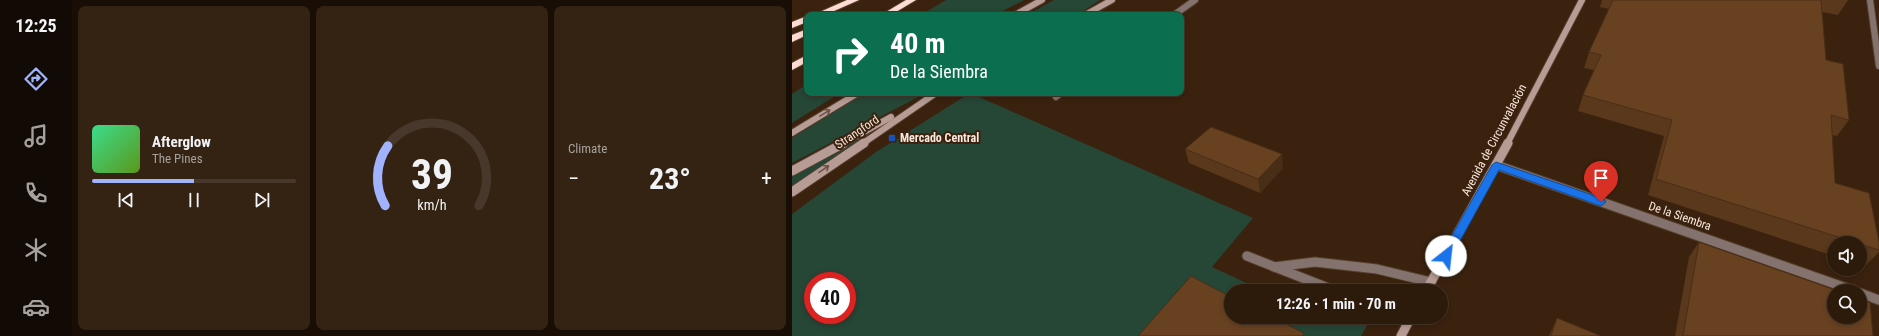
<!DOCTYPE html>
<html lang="en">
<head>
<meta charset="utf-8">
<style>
  :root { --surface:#2c1a0a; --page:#342313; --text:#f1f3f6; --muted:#a6a19c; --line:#48382b; --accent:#a1b3fd }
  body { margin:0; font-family:"Roboto Condensed",sans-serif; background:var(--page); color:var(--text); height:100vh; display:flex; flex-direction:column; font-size:15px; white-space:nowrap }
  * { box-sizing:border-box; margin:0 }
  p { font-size:13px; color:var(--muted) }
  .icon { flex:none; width:22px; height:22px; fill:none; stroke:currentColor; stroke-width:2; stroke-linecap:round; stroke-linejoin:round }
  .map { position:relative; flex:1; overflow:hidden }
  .side { display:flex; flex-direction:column; gap:6px; padding:6px; background:#180e06; width:720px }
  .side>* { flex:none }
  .hud { position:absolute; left:12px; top:12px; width:380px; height:84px; border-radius:8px; box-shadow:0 2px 6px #0003,0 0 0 1px var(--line); background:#0b6e4f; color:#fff; overflow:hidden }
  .buttons { position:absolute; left:1035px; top:236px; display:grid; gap:8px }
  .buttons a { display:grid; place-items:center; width:40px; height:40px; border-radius:50%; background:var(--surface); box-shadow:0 2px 6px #0003,0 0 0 1px var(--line); font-size:20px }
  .speed { position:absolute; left:12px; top:272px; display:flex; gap:8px; font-size:20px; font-weight:700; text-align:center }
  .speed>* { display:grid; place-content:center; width:52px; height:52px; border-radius:50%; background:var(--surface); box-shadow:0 2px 6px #0003,0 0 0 1px var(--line); line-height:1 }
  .speed .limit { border:6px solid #d22; background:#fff; color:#111 }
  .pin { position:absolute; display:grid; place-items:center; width:34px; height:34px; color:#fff; margin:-41px -17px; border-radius:50% 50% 50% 0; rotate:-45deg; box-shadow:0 0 4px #0007 }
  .pin .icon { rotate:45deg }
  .me { position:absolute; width:44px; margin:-22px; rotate:29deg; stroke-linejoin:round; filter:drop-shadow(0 0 3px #0008) }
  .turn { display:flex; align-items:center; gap:14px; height:84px; padding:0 20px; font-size:18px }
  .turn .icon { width:52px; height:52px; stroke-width:2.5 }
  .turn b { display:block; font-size:28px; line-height:34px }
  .big { font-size:30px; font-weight:700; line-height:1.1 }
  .side .card { flex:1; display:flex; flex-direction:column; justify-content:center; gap:6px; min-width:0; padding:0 14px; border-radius:8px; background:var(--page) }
  .side .dial { align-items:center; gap:0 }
  .dial svg { height:104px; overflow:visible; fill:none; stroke:var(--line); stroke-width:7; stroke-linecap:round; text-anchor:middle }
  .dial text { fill:var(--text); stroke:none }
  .song { display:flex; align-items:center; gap:12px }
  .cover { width:48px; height:48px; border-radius:6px; background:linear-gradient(135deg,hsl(150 70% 55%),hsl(90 70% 35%)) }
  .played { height:4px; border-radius:2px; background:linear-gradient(90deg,var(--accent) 50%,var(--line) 50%) }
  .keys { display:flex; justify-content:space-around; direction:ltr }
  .heat { display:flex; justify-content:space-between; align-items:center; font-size:22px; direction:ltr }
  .side .tiles { flex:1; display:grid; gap:6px; grid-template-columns:repeat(3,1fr) }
  .trip { position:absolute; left:432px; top:284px; width:224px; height:40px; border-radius:20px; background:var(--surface); box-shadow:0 2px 6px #0003,0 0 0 1px var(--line); font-weight:700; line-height:40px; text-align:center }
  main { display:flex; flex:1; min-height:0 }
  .tab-bar { display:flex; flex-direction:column; width:72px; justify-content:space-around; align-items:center; background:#120a04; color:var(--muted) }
  .tab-bar .icon { width:28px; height:28px }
  .tab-bar .active { color:var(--accent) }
  .tab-bar b { font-size:18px; color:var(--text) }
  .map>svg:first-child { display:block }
  .green { fill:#264636; fill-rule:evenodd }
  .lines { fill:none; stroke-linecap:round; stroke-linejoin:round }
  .lane-far1-casing { stroke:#553e2b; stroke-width:8 }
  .lane-casing { stroke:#553e2b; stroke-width:11 }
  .secondary-far1-casing { stroke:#553e2b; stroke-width:8 }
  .secondary-casing { stroke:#553e2b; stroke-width:11 }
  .highway-casing { stroke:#553e2b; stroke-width:2 }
  .lane-far1 { stroke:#83726e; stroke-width:6 }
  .lane { stroke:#83726e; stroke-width:9 }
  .secondary-far1 { stroke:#b79c96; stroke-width:6 }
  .secondary { stroke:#b79c96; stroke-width:9 }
  .highway { fill:#fedcd4; fill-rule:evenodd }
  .wall { fill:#59381c }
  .shaded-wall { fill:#492e17 }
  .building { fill:#684121; stroke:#492e17 }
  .oneway { stroke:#6c5344 }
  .route { fill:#1a73e8; stroke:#114b97 }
  .transit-dot { fill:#1a4fb4; stroke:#3a220e; stroke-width:1.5 }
  .labels { text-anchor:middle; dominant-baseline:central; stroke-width:4; stroke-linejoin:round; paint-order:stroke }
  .street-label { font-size:12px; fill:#f9e8dc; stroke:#3a220e }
  .poi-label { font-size:12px; font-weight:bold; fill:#f9e8dc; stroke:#3a220e; text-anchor:start }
</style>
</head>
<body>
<main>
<nav class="tab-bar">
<b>12:25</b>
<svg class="icon active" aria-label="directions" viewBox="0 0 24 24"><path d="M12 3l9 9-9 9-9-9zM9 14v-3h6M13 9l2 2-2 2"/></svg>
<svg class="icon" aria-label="music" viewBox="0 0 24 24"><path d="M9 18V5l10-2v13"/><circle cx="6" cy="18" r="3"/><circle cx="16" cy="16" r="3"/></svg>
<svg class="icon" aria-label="phone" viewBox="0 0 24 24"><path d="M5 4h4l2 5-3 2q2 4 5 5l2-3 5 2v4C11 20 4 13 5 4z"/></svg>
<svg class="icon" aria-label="climate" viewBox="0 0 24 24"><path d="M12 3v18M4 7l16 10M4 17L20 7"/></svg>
<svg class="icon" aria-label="car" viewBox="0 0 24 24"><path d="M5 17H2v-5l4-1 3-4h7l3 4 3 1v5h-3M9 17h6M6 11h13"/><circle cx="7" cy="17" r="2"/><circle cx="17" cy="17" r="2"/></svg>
</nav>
<section class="side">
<div class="tiles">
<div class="card">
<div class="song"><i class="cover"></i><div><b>Afterglow</b><p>The Pines</p></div></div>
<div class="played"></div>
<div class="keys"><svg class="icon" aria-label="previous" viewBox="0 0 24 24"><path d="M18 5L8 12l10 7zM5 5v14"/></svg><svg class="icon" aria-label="pause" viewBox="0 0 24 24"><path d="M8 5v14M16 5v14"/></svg><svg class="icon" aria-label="next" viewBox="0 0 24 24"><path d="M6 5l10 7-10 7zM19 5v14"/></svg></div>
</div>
<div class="card dial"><svg viewBox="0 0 100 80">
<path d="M14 69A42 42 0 1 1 86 69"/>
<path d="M14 69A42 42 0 0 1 16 23" stroke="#a1b3fd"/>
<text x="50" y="56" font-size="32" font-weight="700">39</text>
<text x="50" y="72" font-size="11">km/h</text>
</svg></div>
<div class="card"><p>Climate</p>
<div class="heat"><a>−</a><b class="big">23°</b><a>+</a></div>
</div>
</div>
</section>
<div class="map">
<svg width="1087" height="336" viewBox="0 0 1087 336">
  <rect width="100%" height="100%" fill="#3a220e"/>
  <g class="green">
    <path d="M154,0H232L203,15H129Z"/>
    <path d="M262,0H308L285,15H235Z"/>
    <path d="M15,84V93H48L0,123V94Z"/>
    <path d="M73,93H134L0,163V138Z"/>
    <path d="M178,93L461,218L420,267L472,291H439V317H530L537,320L539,317H577L579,318L569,336H0V214L84,152ZM21,281H55V315H21Z"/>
    <path d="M85,129L0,187V176Z"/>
  </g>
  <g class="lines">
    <g class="lane-far1-casing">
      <g id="lane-far1">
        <path d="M1078,0L1087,66"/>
        <path d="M382,15L403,0"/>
        <path d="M264,97L269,93"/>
      </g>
    </g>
    <g class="lane-casing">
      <g id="lane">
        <path d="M704,165L1063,291"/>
        <path d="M455,256L544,291"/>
        <path d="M482,267L523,262L585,269L639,282"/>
        <path d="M1068,293L1087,300"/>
        <path d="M609,317L617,320"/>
      </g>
    </g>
    <g class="secondary-far1-casing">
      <g id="secondary-far1">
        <path d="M223,15L250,0"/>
        <path d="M293,15L320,0"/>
        <path d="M0,133L66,93"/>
        <path d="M50,144L99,117"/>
        <path d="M70,144L144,93"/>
        <path d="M715,144L790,0"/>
      </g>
    </g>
    <g class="secondary-casing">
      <g id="secondary">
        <path d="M0,171L52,143"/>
        <path d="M0,192L72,143"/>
        <path d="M634,291L716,143"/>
        <path d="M609,336L619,317"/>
      </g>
    </g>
    <g class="highway-casing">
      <g id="highway">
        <path d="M55,0H67L33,15H21Z"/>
        <path d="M114,0H124L99,15H89Z"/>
        <path d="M15,16V22L0,28V22Z"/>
        <path d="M15,29V35L0,42V35Z"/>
        <path d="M15,55V62L0,70V63Z"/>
      </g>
    </g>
    <use href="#lane-far1" class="lane-far1"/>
    <use href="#lane" class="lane"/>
    <use href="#secondary-far1" class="secondary-far1"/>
    <use href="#secondary" class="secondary"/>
    <use href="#highway" class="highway"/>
  </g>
  <g class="wall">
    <path d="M810,0H1056L1046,15L1030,12L1034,60L1057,120L1045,136L1040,135L1043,183L1087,242V252L1072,267L1068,265V243H1042V256L856,195L872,136L786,111L791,95L802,70L792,68L797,52L817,9L808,7Z"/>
    <path d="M393,149L491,168L468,193L397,163Z"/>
    <path d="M907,242L1081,336H883L897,257Z"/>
    <path d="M765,318L809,336H757Z"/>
  </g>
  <path class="shaded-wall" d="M490,154L491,168L468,193L466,179Z"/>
  <g class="building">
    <path d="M821,0H1029L1034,60L1051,64L1057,120L1039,115L1043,183L1077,193L1087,242V250L1068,244V243H1065L864,179L880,120L791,95L809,55L797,52Z"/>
    <path d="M419,127L490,154L466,179L393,149Z"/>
    <path d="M907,242L1046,291H1042V317H1068V299L1078,302L1081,336H891Z"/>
    <path d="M399,276L439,297V317H480L512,333L511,336H346Z"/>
    <path d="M765,318L809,336H759Z"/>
  </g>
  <defs><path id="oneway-shaft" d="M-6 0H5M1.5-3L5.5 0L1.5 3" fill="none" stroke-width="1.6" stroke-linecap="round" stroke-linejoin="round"/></defs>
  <g class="oneway">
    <use href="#oneway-shaft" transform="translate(33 113) rotate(-31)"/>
    <use href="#oneway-shaft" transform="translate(32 169) rotate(-35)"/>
  </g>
  <path class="route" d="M704,162L812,199L814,202L809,206L707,170L658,259H650L649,256L650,253L700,165Z"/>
  <rect class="transit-dot" x="96" y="134" width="8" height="8" rx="2"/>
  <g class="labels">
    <g class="street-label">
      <text transform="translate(65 132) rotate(-34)">Strangford</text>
      <text transform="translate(702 140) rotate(-62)">Avenida de Circunvalación</text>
      <text transform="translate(888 216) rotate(19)">De la Siembra</text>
    </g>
    <g class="poi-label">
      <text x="108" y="138">Mercado Central</text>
    </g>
  </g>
</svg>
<div class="buttons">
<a><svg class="icon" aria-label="sound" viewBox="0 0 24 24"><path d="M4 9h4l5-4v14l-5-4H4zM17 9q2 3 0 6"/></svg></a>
<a><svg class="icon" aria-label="search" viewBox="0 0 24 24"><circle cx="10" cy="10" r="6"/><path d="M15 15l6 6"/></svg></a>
</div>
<div class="speed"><div class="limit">40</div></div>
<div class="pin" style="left:809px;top:202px;background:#d93025"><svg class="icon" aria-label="arrive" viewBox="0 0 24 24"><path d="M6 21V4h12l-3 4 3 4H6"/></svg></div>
<svg class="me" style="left:654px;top:256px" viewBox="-20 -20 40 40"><circle r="19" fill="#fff"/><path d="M0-13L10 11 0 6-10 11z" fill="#1a73e8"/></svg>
<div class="trip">12:26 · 1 min · 70 m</div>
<div class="hud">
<div class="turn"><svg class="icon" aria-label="right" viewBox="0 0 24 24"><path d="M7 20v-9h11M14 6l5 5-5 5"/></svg><div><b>40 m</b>De la Siembra</div></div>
</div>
</div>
</main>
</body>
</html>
